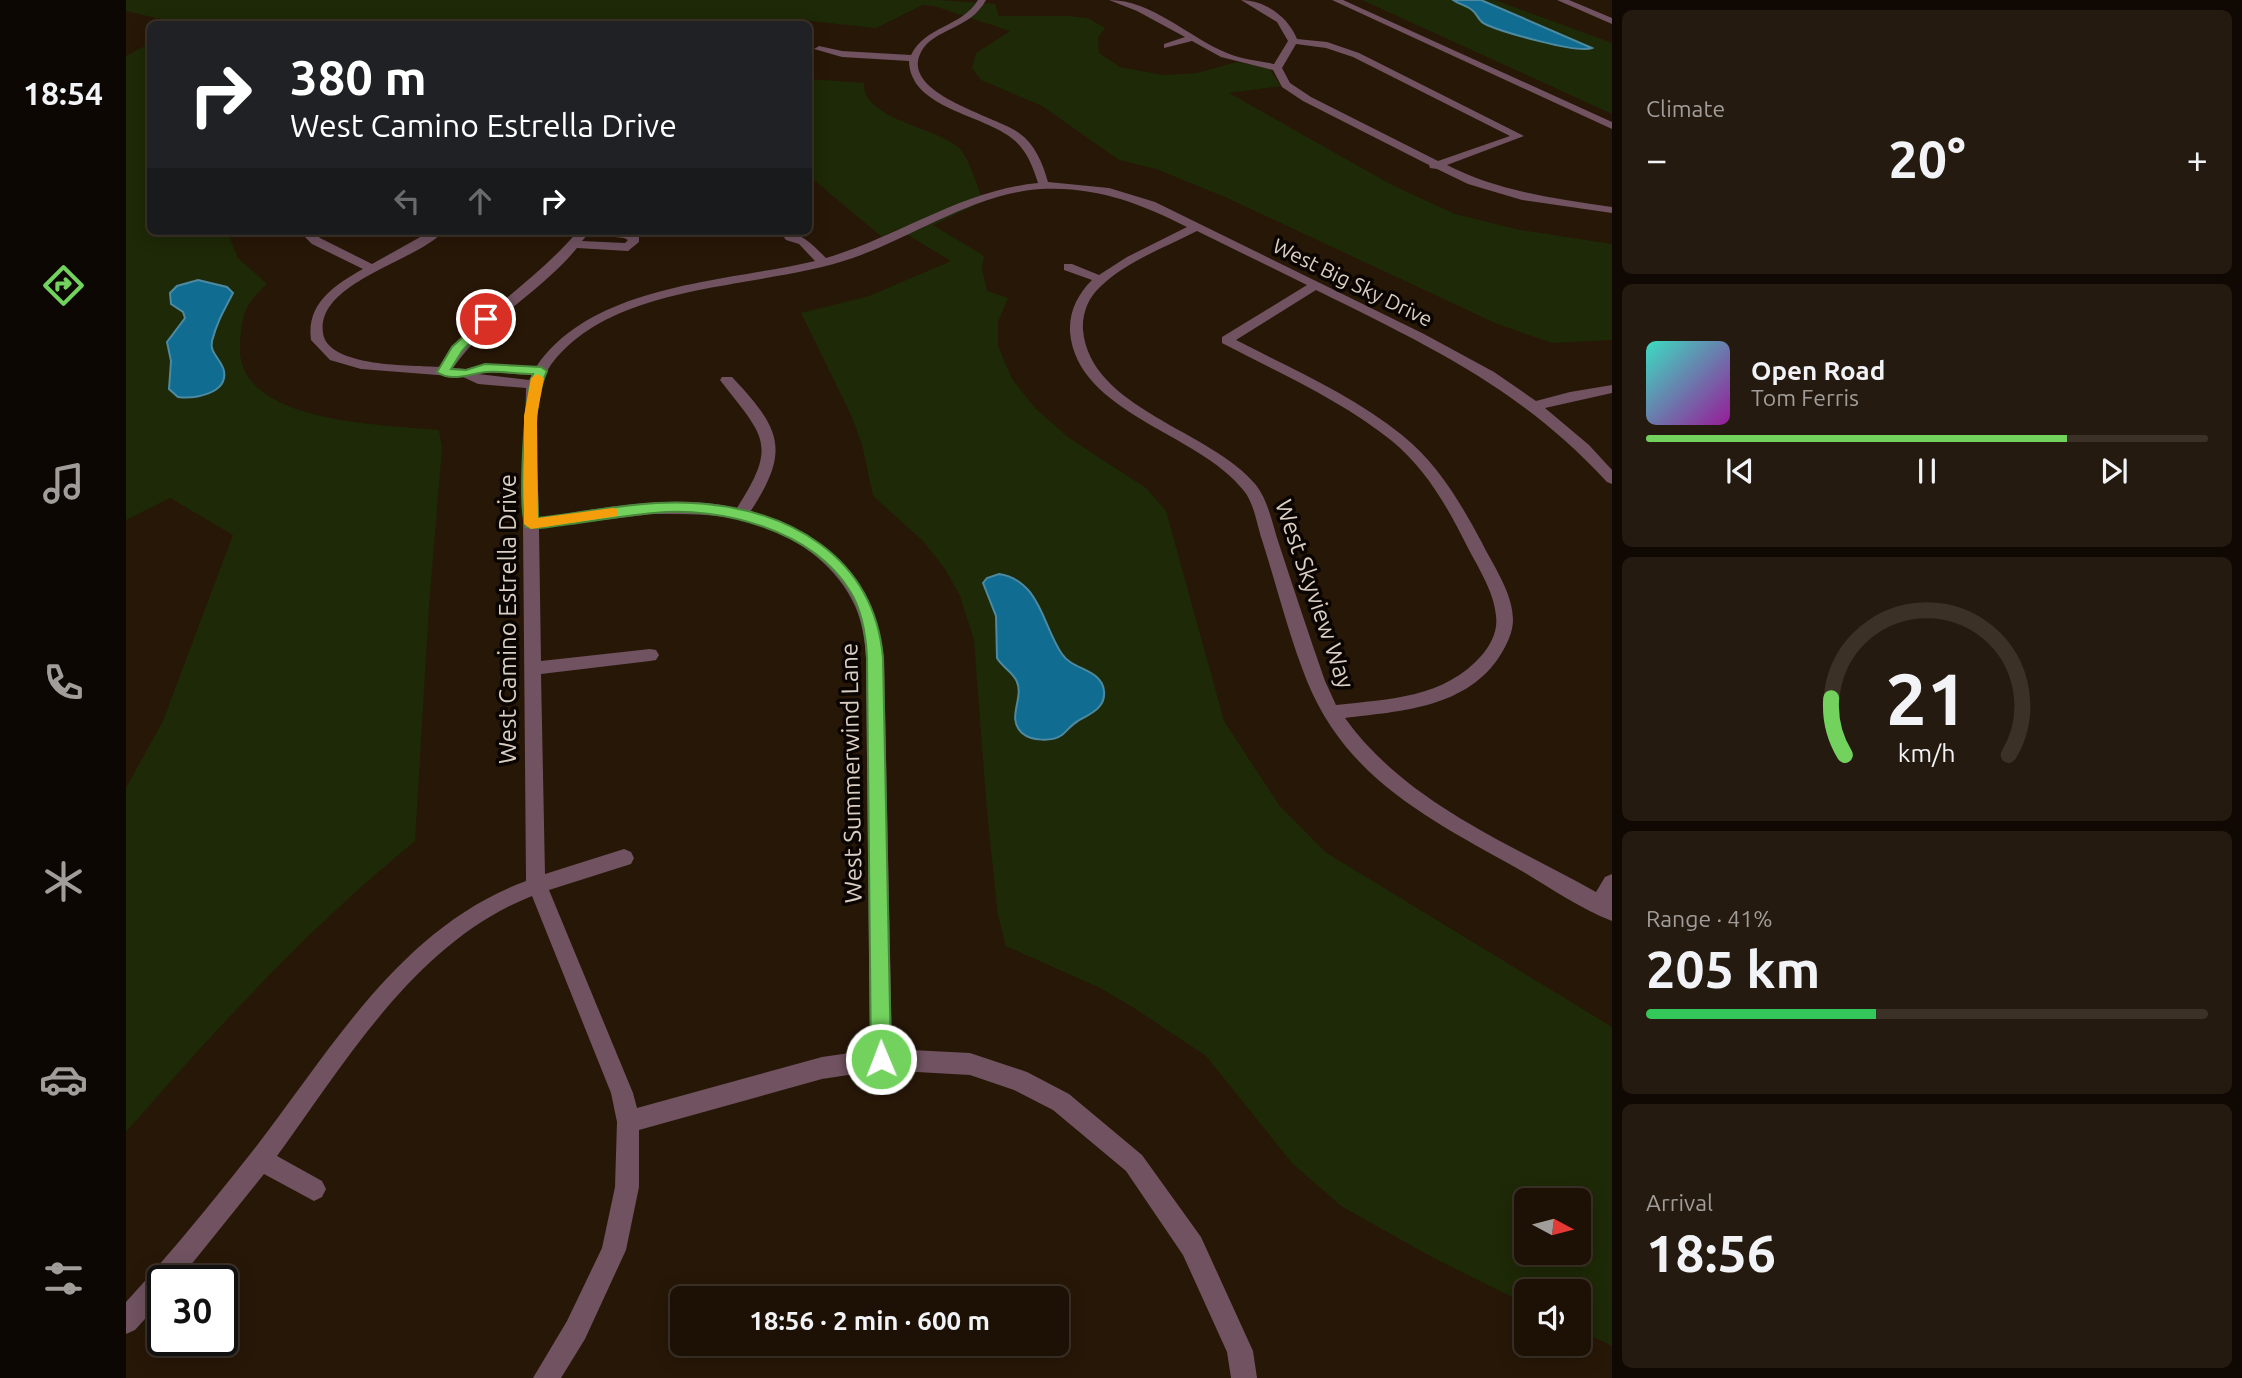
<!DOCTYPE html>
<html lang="en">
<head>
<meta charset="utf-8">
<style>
  :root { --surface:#1d1105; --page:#251a0f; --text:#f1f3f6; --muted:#a09d9a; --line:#3b3127; --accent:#72d25d }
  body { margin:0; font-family:Ubuntu,sans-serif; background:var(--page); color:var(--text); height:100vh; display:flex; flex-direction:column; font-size:26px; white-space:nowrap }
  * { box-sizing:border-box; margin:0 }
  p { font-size:23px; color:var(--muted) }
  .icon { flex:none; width:38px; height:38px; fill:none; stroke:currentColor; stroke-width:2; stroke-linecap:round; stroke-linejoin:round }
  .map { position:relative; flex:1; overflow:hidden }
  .panel { display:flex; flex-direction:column; gap:10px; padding:10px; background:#100903; width:630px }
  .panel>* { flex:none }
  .banner { position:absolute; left:21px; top:21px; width:665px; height:214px; border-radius:10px; box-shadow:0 4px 18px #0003,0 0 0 2px var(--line); background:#202124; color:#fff; overflow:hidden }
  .needle { width:46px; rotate:97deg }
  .tools { position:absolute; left:1388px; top:1188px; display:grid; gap:14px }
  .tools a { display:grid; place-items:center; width:77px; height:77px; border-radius:10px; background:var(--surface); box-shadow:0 4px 18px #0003,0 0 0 2px var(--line); font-size:35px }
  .speed { position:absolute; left:21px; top:1265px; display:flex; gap:14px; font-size:35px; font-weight:700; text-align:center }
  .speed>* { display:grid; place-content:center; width:91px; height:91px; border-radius:50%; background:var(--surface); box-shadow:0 4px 18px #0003,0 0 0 2px var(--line); line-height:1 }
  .speed .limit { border:4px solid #111; border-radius:10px; background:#fff; color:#111 }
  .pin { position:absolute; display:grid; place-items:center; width:60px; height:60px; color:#fff; margin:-30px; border:4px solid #fff; border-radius:50%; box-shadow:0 2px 7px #0007 }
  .me { position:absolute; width:77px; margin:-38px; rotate:359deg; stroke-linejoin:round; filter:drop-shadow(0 0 5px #0008) }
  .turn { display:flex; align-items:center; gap:24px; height:147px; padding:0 28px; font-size:32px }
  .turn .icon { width:91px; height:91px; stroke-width:2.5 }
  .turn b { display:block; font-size:49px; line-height:60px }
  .lanes { display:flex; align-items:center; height:66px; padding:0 28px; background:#0003; justify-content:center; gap:35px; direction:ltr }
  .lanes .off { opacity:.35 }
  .big { font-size:52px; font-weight:600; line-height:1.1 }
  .panel .widget { flex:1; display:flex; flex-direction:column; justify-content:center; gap:10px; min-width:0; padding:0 24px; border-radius:10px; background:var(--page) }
  .panel .dial { align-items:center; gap:0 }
  .dial svg { height:182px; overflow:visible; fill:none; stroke:var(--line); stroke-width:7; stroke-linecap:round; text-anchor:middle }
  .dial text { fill:var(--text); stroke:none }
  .song { display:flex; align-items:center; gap:21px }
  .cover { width:84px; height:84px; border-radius:10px; background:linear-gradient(135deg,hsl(170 70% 55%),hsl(300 70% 35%)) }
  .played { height:7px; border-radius:4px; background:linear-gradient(90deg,var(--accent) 75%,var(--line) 75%) }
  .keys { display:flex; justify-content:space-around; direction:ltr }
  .heat { display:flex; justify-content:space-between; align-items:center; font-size:38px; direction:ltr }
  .charge { height:10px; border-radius:5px; background:linear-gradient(90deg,#34c759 41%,var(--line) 0) }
  .trip { position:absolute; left:544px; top:1286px; width:399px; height:70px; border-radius:10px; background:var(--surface); box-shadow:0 4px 18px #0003,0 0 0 2px var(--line); font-weight:600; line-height:70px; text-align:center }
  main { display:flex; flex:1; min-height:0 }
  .menu { display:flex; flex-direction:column; width:126px; justify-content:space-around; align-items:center; background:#0c0702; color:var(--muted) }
  .menu .icon { width:49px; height:49px }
  .menu .selected { color:var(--accent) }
  .menu b { font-size:32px; color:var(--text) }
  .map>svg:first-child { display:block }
  .green { fill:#1e2907; fill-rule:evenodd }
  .water { fill:#106c91; stroke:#4d8aa1; stroke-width:2 }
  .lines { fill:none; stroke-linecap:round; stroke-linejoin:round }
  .minor { fill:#705260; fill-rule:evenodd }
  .route { fill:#72d25d; stroke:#4a883c; stroke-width:2 }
  .slow { fill:#f59e0b }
  .labels { text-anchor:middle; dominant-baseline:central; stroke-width:7; stroke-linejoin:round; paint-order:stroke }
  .far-street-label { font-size:21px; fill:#dacfc5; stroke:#0b0501 }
  .street-label { font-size:24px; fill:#dacfc5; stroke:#0b0501 }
</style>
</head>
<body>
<main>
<nav class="menu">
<b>18:54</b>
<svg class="icon selected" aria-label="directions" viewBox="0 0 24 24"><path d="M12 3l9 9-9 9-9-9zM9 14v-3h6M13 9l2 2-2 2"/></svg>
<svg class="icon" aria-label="music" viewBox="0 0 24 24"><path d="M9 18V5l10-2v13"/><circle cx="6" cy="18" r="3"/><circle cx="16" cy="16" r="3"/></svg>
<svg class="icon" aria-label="phone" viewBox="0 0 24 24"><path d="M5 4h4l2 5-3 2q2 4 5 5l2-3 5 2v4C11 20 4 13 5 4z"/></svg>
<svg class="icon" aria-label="climate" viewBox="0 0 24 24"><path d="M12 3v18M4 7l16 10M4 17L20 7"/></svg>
<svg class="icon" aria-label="car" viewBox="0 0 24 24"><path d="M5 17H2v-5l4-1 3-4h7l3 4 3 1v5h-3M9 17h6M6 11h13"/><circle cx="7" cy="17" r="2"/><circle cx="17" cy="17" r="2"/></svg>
<svg class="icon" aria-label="filters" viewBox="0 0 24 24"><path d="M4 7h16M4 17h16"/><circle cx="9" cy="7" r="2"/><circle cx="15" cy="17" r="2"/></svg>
</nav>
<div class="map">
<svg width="1486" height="1378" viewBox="0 0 1486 1378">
  <rect width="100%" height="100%" fill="#271707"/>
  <g class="green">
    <path d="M0,0H814L869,4L873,16H943L962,18L979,28L972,38L973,53L994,67L1037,75L1071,73L1111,62L1143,68L1155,86L1103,93L1266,185L1329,214L1394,230L1486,244V340L1426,343L1369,323L1099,197L1030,169L993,160L916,106L855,80L846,68L850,53L884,31L808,6L797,5L750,28L675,20L658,24H35V19L0,11Z"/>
    <path d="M1236,0H1369L1486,43V114Z"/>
    <path d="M24,43V231H101L112,258L141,284C118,305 116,314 114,345C109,424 258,424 313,430L316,448L303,606L289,841C182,928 90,1029 0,1132V788L37,721L107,535L44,498L0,520V56Z"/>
    <path d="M683,79L738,83C736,119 812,128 832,147C845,160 850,186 858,201L807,225L858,256L856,269L861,291L882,298L872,322V346L886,379L909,408L943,438L1020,488L1040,511L1098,721L1153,805L1199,852L1486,1027V1346L1453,1330L1452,1292H1400V1304L1304,1256L1215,1206L1166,1163L1080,1056L1008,1008L974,988L880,946L872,916L861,812L848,640L834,596L819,569L797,541L747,496L736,444L725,415L675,313L743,296L825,261L772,229L756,237L683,176ZM1400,1200H1452V1253H1400Z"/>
  </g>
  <g class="water">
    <path d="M1327,0H1355L1466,48C1452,54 1377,32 1361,25C1351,21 1353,15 1346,10C1341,6 1333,4 1327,0Z"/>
    <path d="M72,280L101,287L107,293C97,312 91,322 86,341C83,353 96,360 98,371C102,394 68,399 52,397L43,389L45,361L41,342L59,318L57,312L45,304L44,293L51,286Z"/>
    <path d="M873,574C914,580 917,627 936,654C946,670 976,669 978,691C980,708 964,714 952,721C946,724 942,730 936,735C926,742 905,741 896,733C880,718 898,699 891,682C888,673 876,667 871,658L870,616L857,583L861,578Z"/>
  </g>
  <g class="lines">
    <g class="minor">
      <path d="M852,0H860C844,30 808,28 795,52C773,94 870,116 893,133C909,144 917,164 922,182L983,188L1029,202L1298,334L1368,372L1410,401L1444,392L1486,385V393L1419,408L1463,445L1486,470V484L1481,482C1394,388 1303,346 1190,290L1110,340C1166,369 1227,395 1276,435C1312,464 1334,502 1355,541C1367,565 1387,593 1387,620C1387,632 1381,644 1375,654C1342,708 1275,711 1219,718C1279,802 1382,843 1470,892L1479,877L1486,874V921C1454,909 1423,887 1394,870C1307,821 1221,780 1181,681C1163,636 1151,587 1136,540C1131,525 1128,503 1118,491C1074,433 951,414 944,332C943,311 952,294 966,280L938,270V264H946L973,275L1001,257L1061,227C1014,203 969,186 915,189C847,194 790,236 727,258C635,290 492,280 427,362C402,393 413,477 413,518C476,508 548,493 611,508C653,443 637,436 594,380L596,377H606C655,429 665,450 624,512C698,531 749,580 758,658L766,1049L844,1053L901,1072L943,1094L1016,1155L1075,1237L1127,1351L1131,1378H1105L1101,1352L1057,1255L1000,1171L927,1110L888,1090L844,1075L755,1070L696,1079L513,1130V1187L500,1250L459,1339L435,1378H407L441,1321L476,1248L489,1187L491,1122L485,1093L406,896C290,942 221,1060 151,1156L196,1181L200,1189L196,1197L188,1201L138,1174L52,1281H37V1299L9,1330L0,1334V1302C45,1253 88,1200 129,1148C207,1047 275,927 400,881L397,524L400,388L352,384L337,377L235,369L204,360L185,340C180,304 208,285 237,269L186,244L173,231H186L194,238L246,264L305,231H318C290,262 190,282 197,333C202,368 287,365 314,367C352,313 410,281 452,231H496L513,236V242L502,251L451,248C414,293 360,320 327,368L340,369L359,364L410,367C467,283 601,282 689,261L673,244L660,240L653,231C674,231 686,244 700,258C772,237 836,190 912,183C907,167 901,151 888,140C858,114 784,109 783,61L716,57L688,49L693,46L716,51L785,55C799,26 836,27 852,0ZM1071,231L1181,285L1096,337V343C1153,373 1215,400 1266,441C1301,470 1322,508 1342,548C1353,569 1368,592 1370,616C1372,631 1365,644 1356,655C1319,698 1263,699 1210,705L1199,681C1183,635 1168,590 1153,544C1147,526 1142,500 1130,485C1085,430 964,409 957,330C956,314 962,298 974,287C1001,261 1038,248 1071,231ZM462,234L498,238L502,240L499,243L456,241ZM359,372L406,375L403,380L352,374ZM525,514C552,514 579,513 606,518C655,526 708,559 729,606C736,622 739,640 740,658L744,1050L696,1057L511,1108L507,1093L423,890L505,864L508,858L505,852L498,849L419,874L415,674L524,661L530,660L533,655L530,650L524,649L415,661L413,528Z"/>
      <path d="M983,0C1026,0 1062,37 1101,53C1115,59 1133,61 1148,64L1162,41L1151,22L1115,0C1138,0 1162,16 1171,39L1201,42L1233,53L1398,136L1321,165C1374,192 1428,198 1486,207V213L1396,200L1342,184L1311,169L1304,168L1303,165L1177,101L1156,87L1147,70L1095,57L1066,41L1038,48V44L1059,37L1011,11ZM1170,44L1200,48L1227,57L1384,136L1312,161L1185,97L1164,83L1156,68Z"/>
      <path d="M1206,0H1217L1486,122V129Z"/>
      <path d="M1431,0H1443L1486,18V24Z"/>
    </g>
  </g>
  <path class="route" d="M360,316L366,319L336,351L325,369L340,370L359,364L415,367L421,371C403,410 411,475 412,518C462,512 515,500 566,503C661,508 748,555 757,658L765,1059L762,1066L755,1069L748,1066L745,1059L741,658C740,635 736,610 724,591C686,530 595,506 528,513C497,516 467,521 437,525C425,526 411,530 400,527C392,509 398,393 407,374C392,374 376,371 361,372C345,373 326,383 311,372L326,347Z"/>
  <path class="slow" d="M411,374L418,378L411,416L412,518L487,508L491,509V516L405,529L398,524V416L405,378Z"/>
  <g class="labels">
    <g class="far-street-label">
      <text transform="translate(1227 282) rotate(26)">West Big Sky Drive</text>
    </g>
    <g class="street-label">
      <text transform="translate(1189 594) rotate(71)">West Skyview Way</text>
      <text transform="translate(381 619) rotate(-90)">West Camino Estrella Drive</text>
      <text transform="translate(725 773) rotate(-91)">West Summerwind Lane</text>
    </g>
  </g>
</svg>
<div class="tools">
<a><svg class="needle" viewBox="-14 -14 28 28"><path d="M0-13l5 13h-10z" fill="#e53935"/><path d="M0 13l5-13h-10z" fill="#a09d9a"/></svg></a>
<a><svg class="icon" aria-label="sound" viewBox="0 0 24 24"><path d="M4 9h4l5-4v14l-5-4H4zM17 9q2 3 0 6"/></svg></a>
</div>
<div class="speed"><div class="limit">30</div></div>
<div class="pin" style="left:360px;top:319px;background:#d93025"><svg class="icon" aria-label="arrive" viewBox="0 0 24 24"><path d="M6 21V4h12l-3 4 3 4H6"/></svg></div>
<svg class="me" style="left:755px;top:1059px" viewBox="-20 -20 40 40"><circle r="17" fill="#72d25d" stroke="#fff" stroke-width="3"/><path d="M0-11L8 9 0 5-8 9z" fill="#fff"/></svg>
<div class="trip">18:56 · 2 min · 600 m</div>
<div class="banner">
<div class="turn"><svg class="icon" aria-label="right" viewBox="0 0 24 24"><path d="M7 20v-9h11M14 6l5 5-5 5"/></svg><div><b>380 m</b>West Camino Estrella Drive</div></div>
<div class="lanes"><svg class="icon off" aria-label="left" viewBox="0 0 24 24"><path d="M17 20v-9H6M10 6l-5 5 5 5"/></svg><svg class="icon off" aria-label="ahead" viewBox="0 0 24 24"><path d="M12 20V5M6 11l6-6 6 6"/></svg><svg class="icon" aria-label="right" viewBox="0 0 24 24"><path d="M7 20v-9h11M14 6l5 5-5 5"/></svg></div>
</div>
</div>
<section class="panel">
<div class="widget"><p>Climate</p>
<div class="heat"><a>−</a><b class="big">20°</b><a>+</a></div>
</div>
<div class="widget">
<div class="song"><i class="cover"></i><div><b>Open Road</b><p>Tom Ferris</p></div></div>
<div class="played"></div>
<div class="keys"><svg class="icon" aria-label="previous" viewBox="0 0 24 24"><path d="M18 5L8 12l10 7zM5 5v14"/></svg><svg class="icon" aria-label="pause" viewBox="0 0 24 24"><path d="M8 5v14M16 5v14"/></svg><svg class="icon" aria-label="next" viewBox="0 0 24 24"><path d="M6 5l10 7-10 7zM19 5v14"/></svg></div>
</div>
<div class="widget dial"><svg viewBox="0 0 100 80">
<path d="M14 69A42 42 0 1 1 86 69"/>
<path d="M14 69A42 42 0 0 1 8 44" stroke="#72d25d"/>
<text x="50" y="56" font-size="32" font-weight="700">21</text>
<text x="50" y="72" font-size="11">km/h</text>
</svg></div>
<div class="widget"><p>Range · 41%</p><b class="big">205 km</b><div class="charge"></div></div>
<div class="widget"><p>Arrival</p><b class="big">18:56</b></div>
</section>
</main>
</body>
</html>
